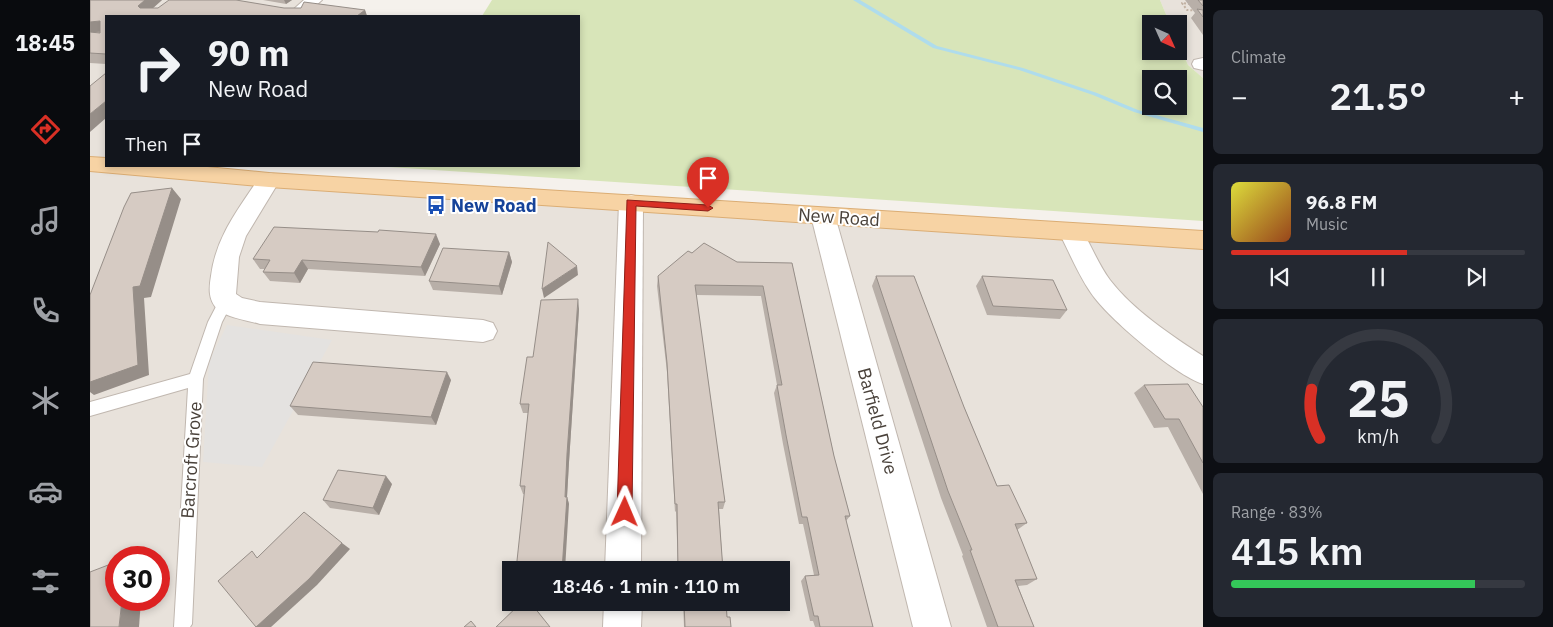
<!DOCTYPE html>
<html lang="en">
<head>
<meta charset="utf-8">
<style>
  :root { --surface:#171b24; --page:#242831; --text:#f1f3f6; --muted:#9ea1a6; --line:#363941; --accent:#d93025 }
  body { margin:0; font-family:"IBM Plex Sans",sans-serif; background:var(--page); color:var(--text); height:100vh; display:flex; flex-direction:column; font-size:19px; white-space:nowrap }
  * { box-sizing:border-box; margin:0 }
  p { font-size:16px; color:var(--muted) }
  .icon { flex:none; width:28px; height:28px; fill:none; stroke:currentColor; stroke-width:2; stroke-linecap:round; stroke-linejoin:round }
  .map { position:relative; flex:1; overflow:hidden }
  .side { display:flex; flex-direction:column; gap:10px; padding:10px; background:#0d0f14; width:350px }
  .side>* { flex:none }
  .top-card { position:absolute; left:15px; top:15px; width:475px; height:152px; border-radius:0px; box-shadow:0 2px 8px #0003; background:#171b24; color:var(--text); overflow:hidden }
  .needle { width:32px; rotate:135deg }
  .buttons { position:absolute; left:1052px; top:15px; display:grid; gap:10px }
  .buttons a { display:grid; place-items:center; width:45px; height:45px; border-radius:0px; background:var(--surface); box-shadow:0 2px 8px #0003; font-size:25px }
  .speed { position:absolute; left:15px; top:546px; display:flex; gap:10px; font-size:25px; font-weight:700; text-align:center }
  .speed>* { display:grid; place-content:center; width:65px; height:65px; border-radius:50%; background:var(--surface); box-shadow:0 2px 8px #0003; line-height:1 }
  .speed .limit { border:8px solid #d22; background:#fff; color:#111 }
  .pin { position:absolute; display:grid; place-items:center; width:42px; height:42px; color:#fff; margin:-51px -21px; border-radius:50% 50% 50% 0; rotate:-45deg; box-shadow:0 0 5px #0007 }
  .pin .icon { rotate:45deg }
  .me { position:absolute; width:55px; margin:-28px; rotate:1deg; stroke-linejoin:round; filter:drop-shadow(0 0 4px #0008) }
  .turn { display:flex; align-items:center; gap:18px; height:105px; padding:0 20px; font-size:22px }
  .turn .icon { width:65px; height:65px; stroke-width:2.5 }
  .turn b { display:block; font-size:35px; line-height:42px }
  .then { display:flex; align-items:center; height:48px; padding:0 20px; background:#0003; gap:10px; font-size:19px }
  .big { font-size:38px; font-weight:600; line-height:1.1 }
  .side .card { flex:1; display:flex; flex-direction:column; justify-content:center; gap:8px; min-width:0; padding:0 18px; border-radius:8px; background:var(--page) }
  .side .dial { align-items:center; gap:0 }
  .dial svg { height:130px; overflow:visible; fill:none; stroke:var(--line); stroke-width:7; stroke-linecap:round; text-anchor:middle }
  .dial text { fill:var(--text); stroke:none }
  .song { display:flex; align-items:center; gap:15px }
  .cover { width:60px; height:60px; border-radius:8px; background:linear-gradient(135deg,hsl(60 70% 55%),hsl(20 70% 35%)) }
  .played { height:5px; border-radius:2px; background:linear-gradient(90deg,var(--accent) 60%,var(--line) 60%) }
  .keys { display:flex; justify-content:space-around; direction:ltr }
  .heat { display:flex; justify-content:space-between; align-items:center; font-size:28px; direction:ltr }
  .charge { height:8px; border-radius:4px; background:linear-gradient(90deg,#34c759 83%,var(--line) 0) }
  .trip { position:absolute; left:412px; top:561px; width:288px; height:50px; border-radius:0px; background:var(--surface); box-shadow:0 2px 8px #0003; font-weight:600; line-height:50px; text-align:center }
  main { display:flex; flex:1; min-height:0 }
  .tabs { display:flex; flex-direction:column; width:90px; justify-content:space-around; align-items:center; background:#090b0e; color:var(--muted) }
  .tabs .icon { width:35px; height:35px }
  .tabs .active { color:var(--accent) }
  .tabs b { font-size:22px; color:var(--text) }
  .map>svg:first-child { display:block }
  .residential { fill:#e8e2db; fill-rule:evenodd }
  .green { fill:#d8e5b9; fill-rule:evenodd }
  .parking { fill:#e4e2e0 }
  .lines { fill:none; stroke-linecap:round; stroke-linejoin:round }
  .stream { fill:#afdcec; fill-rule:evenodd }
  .lane-casing { stroke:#c0b7af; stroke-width:2 }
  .street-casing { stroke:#c0b7af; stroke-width:2 }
  .primary-casing { stroke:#dbad74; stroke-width:2 }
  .path { stroke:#c1b1a2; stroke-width:2; stroke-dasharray:2 2; stroke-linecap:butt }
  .lane { fill:#fff; fill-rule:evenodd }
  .street { fill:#fff; fill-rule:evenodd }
  .primary { fill:#f7d3a4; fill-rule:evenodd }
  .wall { fill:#b8afa8 }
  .shaded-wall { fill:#968e88 }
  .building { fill:#d6cbc3; stroke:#968e88 }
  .route { fill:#d93025; stroke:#8d1f18 }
  .labels { text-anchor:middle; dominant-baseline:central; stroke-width:4; stroke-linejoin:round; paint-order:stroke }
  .transit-label { font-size:18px; font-weight:bold; fill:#164399; stroke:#fff; text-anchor:start }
  .street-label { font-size:18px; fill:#49413a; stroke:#fff }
</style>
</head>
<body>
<main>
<nav class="tabs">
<b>18:45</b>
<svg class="icon active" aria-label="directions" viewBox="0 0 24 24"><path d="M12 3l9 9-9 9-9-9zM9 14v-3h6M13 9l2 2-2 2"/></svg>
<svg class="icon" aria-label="music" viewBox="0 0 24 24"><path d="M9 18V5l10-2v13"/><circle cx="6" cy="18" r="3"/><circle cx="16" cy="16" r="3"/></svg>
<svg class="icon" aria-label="phone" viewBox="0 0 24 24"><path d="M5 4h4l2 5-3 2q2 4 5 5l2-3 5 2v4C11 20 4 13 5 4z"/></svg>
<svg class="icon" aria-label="climate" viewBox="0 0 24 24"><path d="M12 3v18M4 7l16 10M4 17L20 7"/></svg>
<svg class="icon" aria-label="car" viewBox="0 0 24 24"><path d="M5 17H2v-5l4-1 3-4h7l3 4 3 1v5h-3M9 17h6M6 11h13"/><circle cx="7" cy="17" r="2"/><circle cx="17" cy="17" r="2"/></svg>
<svg class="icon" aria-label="filters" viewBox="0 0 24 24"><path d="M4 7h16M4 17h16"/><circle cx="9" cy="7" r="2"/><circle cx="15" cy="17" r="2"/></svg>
</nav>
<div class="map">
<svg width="1113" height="627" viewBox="0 0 1113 627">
  <rect width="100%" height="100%" fill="#f5f1ec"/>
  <g class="residential">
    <path d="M0,0H224L204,16H16V157L7,164L1113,240V627H0ZM26,558H69V600H26ZM421,570H691V602H421Z"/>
    <path d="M1070,0H1113V78L1098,65L1089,44V24H1080Z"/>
  </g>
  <path class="green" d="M402,0H1070L1080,24H1061V51H1089V44L1098,65L1113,78V221L284,166H489V16H392ZM1061,79H1089V106H1061Z"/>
  <path class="parking" d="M137,325L242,340L172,467L113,462L119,361Z"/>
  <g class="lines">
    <path class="stream" d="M763,0H770L847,46L933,68L1007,93L1048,110L1113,128V132L1044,112L1003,95L929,70L843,48Z"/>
    <g class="lane-casing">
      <path id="lane" d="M136,296L141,297L143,301L132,322L113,379L102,624L100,627H84L98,388L0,416V402L100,374L118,322L131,297Z"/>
    </g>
    <g class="street-casing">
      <g id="street">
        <path d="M214,0H232L214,16H196Z"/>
        <path d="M1113,58V70L1104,68L1102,64L1104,60Z"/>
        <path d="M179,173L187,175L190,180L156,236L149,257L146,294L152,298L170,302L393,320L403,323L407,331L403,339L393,342L170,324C157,320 137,318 127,309C118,299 119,288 121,276C126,236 149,208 171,175Z"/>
        <path d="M541,195L549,197L553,203L551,570H515L529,203L533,197Z"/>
        <path d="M733,208L741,210L745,216L861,627H823L721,216L725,210Z"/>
        <path d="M981,223L990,226C1000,243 1008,264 1020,280C1043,310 1082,336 1113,356V384C1085,375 1018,318 1001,293C988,274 979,252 969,232L972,226Z"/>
        <path d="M514,602H552L551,627H513Z"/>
      </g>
    </g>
    <g class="primary-casing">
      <path id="primary" d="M0,157L16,158V166H107L179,173L1113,231V249L179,187L0,171Z"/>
    </g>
    <path class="path" d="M1100,4L1092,3L1097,10L1113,11"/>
    <use href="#lane" class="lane"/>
    <use href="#street" class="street"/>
    <use href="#primary" class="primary"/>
  </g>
  <g class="wall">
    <path d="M0,0H72L63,8H194L275,10L277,16H16V64L0,63Z"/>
    <path d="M173,0H202L196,4Z"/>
    <path d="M1095,0H1113V35L1101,18L1105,13Z"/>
    <path d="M350,244L335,276L218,269L210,283L180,281L173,272L175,269H170L163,259Z"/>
    <path d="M419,252L422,262L412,295L343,290L339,281Z"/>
    <path d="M602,253L647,262L702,263L744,456L760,516L756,521L783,627H725L723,621H720L711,581L715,576L724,575L713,524H709L693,444L684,393L687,385L671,296L606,295L635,502L633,509H629L633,570H588L586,511L585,512L577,372L567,286L568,276Z"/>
    <path d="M786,276L874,407L907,486L937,523L927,530L947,579L937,585L928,586L944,627H897L872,556L873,555L851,498L782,286Z"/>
    <path d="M892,276L977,310L970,319L897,315L886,286Z"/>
    <path d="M489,309L479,462L477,497L479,504L433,494L430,486L438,413H433L430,404L443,357Z"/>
    <path d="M361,380L346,425L208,415L200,406Z"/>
    <path d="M1054,385L1113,407V494L1078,427L1064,428L1044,393Z"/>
    <path d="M302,484L289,515L240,508L233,500Z"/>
    <path d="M593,602H636L637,617L641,627H594Z"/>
  </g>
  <g class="shaded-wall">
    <path d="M55,0H72L54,16L48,6Z"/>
    <path d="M194,0H202L196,4Z"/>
    <path d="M275,10L277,16H267Z"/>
    <path d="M10,21L16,31L6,32L2,37L0,34V22Z"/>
    <path d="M16,101V118L0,132V114Z"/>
    <path d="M82,188L91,199L61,297L54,298L59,375L4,395L0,392V382L43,287Z"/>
    <path d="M346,234L350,244L335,276L331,267Z"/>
    <path d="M419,252L422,262L412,295L409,286Z"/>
    <path d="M212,260L218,269L210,283L204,273Z"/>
    <path d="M487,266L488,275L454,298L452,289Z"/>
    <path d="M488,299L489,309L479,462L477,497L479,504L475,570H472L477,454Z"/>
    <path d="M357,372L361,380L346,425L341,417Z"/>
    <path d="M296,476L302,484L289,515L283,508Z"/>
    <path d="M252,543L260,549L227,585L181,627H166Z"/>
    <path d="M32,600H51L49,627H29Z"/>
  </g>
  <g class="building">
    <path d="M0,0H55L48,6L50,8H68L79,0H146L194,8H211L214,2L275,10L267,16H16V54L0,53V32L10,33V21L0,22Z"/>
    <path d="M1108,0H1113V6Z"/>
    <path d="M1107,9L1113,10V17Z"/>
    <path d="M16,73V101L0,114V86Z"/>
    <path d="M82,188L50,286L43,287L48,365L0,382V295L34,207L41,193Z"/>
    <path d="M184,227L288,232L289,230L346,234L331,267L212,260L204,273L173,272L180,260L163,259Z"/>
    <path d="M458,242L487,266L452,289Z"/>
    <path d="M614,243L647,262L702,263L744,456L760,516H755L783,627H730L728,616H724L715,576L729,575L717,517H712L696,435L687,385H692L673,286L605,285L635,502H628L633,570H588L587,504H585L577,363L568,276L598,251L602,253Z"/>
    <path d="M353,248L419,252L409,286L339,281Z"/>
    <path d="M786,276H824L874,407L907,486L919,485L937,523L925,524L947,579L925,580L944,627H908L880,550H882L858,491Z"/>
    <path d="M892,276L963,280L977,310L903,306Z"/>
    <path d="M488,299L477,454L475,497H477L472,570H426L435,486H430L439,404H430L437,357H443L451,300Z"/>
    <path d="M223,362L357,372L341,417L200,406Z"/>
    <path d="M1098,384L1113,407V463L1089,419H1075L1054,385Z"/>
    <path d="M248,470L296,476L283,508L233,500Z"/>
    <path d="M214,512L252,543L219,579L166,627L128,581L162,551L167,558Z"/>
    <path d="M26,562V600H32L29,627H0V572Z"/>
    <path d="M432,602H440L460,627H406Z"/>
    <path d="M594,602H636L637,617H640L641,627H595Z"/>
    <path d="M381,621L386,627H374Z"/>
  </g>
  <path class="route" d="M537,200L618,205L623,208L618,211L546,206L542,512L540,517L535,519L530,517L527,512Z"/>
  <defs>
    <g id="bus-bare" transform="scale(1.5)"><path d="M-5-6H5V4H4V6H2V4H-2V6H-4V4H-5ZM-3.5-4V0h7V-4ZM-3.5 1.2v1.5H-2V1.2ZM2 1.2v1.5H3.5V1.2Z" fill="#1a4fb4" stroke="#fff" stroke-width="2.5" paint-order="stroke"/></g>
  </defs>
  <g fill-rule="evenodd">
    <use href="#bus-bare" x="346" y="205"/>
  </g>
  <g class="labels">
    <g class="transit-label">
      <text x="361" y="205">New Road</text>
    </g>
    <g class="street-label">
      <text transform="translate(749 217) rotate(4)">New Road</text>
      <text transform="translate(788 421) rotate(75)">Barfield Drive</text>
      <text transform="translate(101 460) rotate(-86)">Barcroft Grove</text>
    </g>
  </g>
</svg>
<div class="buttons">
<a><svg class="needle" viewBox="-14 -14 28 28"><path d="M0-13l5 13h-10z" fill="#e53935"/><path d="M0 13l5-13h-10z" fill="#9ea1a6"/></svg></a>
<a><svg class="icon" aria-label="search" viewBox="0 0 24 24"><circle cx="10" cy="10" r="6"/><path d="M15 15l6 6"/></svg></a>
</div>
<div class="speed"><div class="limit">30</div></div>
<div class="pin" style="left:618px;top:208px;background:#d93025"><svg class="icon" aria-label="arrive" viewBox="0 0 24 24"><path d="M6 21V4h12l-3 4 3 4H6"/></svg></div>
<svg class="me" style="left:535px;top:512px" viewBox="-20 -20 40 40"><path d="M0-17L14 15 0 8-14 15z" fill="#d93025" stroke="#fff" stroke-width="4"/></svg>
<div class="trip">18:46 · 1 min · 110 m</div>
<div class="top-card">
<div class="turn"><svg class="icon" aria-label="right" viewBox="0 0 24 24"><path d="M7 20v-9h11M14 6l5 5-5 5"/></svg><div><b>90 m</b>New Road</div></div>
<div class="then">Then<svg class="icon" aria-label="arrive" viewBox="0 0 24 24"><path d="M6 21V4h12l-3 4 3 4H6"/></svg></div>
</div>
</div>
<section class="side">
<div class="card"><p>Climate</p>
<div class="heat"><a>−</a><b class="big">21.5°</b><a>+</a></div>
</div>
<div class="card">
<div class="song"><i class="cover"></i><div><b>96.8 FM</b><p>Music</p></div></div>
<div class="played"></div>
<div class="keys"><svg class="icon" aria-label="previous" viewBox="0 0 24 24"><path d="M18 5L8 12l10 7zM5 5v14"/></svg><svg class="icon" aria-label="pause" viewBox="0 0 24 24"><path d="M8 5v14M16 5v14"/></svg><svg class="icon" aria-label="next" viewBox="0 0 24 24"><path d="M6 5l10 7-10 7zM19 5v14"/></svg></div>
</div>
<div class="card dial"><svg viewBox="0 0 100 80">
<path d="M14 69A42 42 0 1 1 86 69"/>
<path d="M14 69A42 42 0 0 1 9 39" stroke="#d93025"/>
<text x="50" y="56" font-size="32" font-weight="700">25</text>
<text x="50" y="72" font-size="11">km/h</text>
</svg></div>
<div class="card"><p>Range · 83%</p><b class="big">415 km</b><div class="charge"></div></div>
</section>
</main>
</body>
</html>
